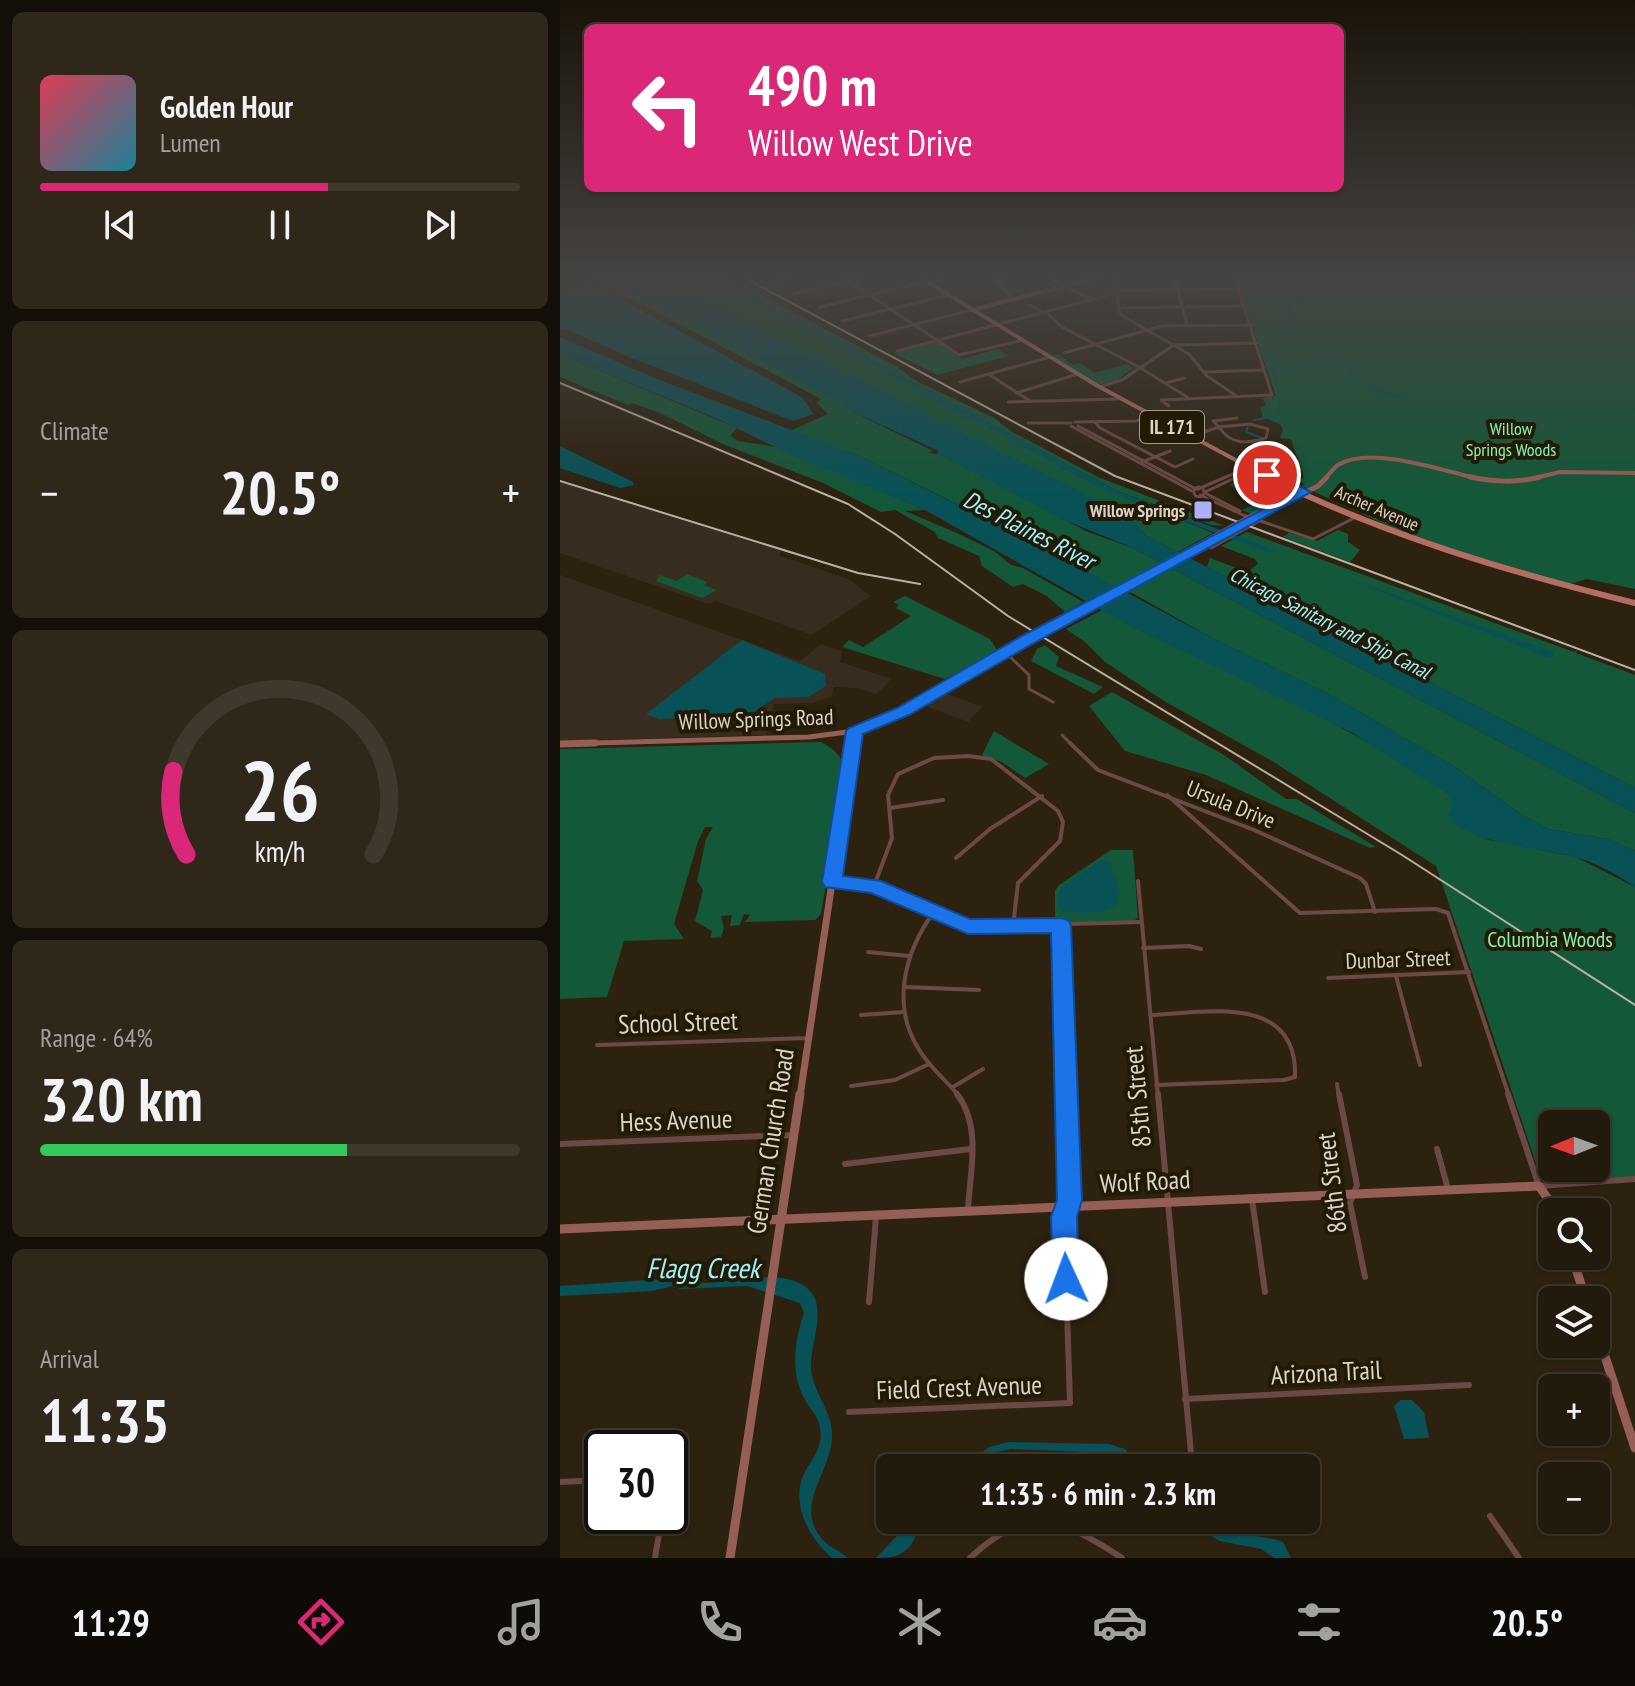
<!DOCTYPE html>
<html lang="en">
<head>
<meta charset="utf-8">
<style>
  :root { --surface:#221a0c; --page:#2e271a; --text:#f1f3f6; --muted:#a2a19d; --line:#3f382d; --accent:#db2777 }
  body { margin:0; font-family:"PT Sans Narrow",sans-serif; background:var(--page); color:var(--text); height:100vh; display:flex; flex-direction:column; font-size:30px; white-space:nowrap }
  * { box-sizing:border-box; margin:0 }
  p { font-size:26px; color:var(--muted) }
  .icon { flex:none; width:44px; height:44px; fill:none; stroke:currentColor; stroke-width:2; stroke-linecap:round; stroke-linejoin:round }
  .map { position:relative; flex:1; overflow:hidden }
  .panel { display:flex; flex-direction:column; gap:12px; padding:12px; background:#130e07; width:560px }
  .panel>* { flex:none }
  .banner { position:absolute; left:24px; top:24px; width:760px; height:168px; border-radius:12px; box-shadow:0 2px 6px #0004,0 0 0 2px var(--line); background:#db2777; color:#fff; overflow:hidden }
  .needle { width:52px; rotate:269deg }
  .controls { position:absolute; left:978px; top:1110px; display:grid; gap:16px }
  .controls a { display:grid; place-items:center; width:72px; height:72px; border-radius:12px; background:var(--surface); box-shadow:0 2px 6px #0004,0 0 0 2px var(--line); font-size:40px }
  .speed { position:absolute; left:24px; top:1430px; display:flex; gap:16px; font-size:40px; font-weight:700; text-align:center }
  .speed>* { display:grid; place-content:center; width:104px; height:104px; border-radius:50%; background:var(--surface); box-shadow:0 2px 6px #0004,0 0 0 2px var(--line); line-height:1 }
  .speed .limit { border:4px solid #111; border-radius:12px; background:#fff; color:#111 }
  .pin { position:absolute; display:grid; place-items:center; width:68px; height:68px; color:#fff; margin:-34px; border:4px solid #fff; border-radius:50%; box-shadow:0 2px 8px #0007 }
  .me { position:absolute; width:88px; margin:-44px; rotate:358deg; stroke-linejoin:round; filter:drop-shadow(0 0 6px #0008) }
  .turn { display:flex; align-items:center; gap:28px; height:168px; padding:0 32px; font-size:36px }
  .turn .icon { width:104px; height:104px; stroke-width:2.5 }
  .turn b { display:block; font-size:56px; line-height:68px }
  .big { font-size:60px; font-weight:800; line-height:1.1 }
  .panel .tile { flex:1; display:flex; flex-direction:column; justify-content:center; gap:12px; min-width:0; padding:0 28px; border-radius:12px; background:var(--page) }
  .panel .dial { align-items:center; gap:0 }
  .dial svg { height:208px; overflow:visible; fill:none; stroke:var(--line); stroke-width:7; stroke-linecap:round; text-anchor:middle }
  .dial text { fill:var(--text); stroke:none }
  .song { display:flex; align-items:center; gap:24px }
  .cover { width:96px; height:96px; border-radius:12px; background:linear-gradient(135deg,hsl(350 70% 55%),hsl(190 70% 35%)) }
  .played { height:8px; border-radius:4px; background:linear-gradient(90deg,var(--accent) 60%,var(--line) 60%) }
  .keys { display:flex; justify-content:space-around; direction:ltr }
  .heat { display:flex; justify-content:space-between; align-items:center; font-size:44px; direction:ltr }
  .charge { height:12px; border-radius:6px; background:linear-gradient(90deg,#34c759 64%,var(--line) 0) }
  .trip { position:absolute; left:316px; top:1454px; width:444px; height:80px; border-radius:12px; background:var(--surface); box-shadow:0 2px 6px #0004,0 0 0 2px var(--line); font-weight:800; line-height:80px; text-align:center }
  .menu { display:flex; height:128px; justify-content:space-around; align-items:center; background:#0e0a05; color:var(--muted) }
  .menu .icon { width:56px; height:56px }
  .menu .current { color:var(--accent) }
  .menu b { font-size:36px; color:var(--text) }
  main { display:flex; flex:1; min-height:0 }
  .map>svg:first-child { display:block }
  .industrial { fill:#382c1e }
  .green { fill:#135838; fill-rule:evenodd }
  .water { fill:#085257 }
  .lines { fill:none; stroke-linecap:round; stroke-linejoin:round }
  .stream { stroke:#085257; stroke-width:2 }
  .street-far2 { stroke:#6d4945; stroke-width:3 }
  .street-far1 { stroke:#6d4945; stroke-width:4 }
  .street { stroke:#6d4945; stroke-width:6 }
  .secondary-far3 { stroke:#955e56; stroke-width:4 }
  .secondary-far2 { stroke:#955e56; stroke-width:5 }
  .secondary-far1 { stroke:#955e56; stroke-width:7 }
  .secondary { stroke:#955e56; stroke-width:9 }
  .primary-far1 { stroke:#b46d64; stroke-width:4 }
  .primary { stroke:#b46d64; stroke-width:6 }
  .rail { stroke:#b9b1a5; stroke-width:2 }
  .secondary-bridge { stroke:#955e56; stroke-width:5 }
  .route { fill:#1a73e8; stroke:#114b97; stroke-width:2 }
  .poi-dot { fill:#afaefa; stroke:#231907; stroke-width:3 }
  .labels { text-anchor:middle; dominant-baseline:central; stroke-width:8; stroke-linejoin:round; paint-order:stroke }
  .far-park-label { font-size:18px; fill:#80f4b4; stroke:#231907 }
  .far-street-label { font-size:18px; fill:#dbd4c9; stroke:#231907 }
  .far-poi-label { font-size:18px; font-weight:bold; fill:#dbd4c9; stroke:#231907; text-anchor:end }
  .shield { fill:#231907; stroke:#a49c8f; stroke-width:2 }
  .shield-label { font-size:20px; font-weight:bold; fill:#dbd4c9 }
  .far-water-label { font-size:20px; font-style:italic; fill:#9ef3fa; stroke:#231907 }
  .street-label { font-size:22px; fill:#dbd4c9; stroke:#231907 }
  .park-label { font-size:22px; fill:#80f4b4; stroke:#231907 }
  .water-label { font-size:24px; font-style:italic; fill:#9ef3fa; stroke:#231907 }
  .near-street-label { font-size:26px; fill:#dbd4c9; stroke:#231907 }
  .near-water-label { font-size:28px; font-style:italic; fill:#9ef3fa; stroke:#231907 }
</style>
</head>
<body>
<main>
<section class="panel">
<div class="tile">
<div class="song"><i class="cover"></i><div><b>Golden Hour</b><p>Lumen</p></div></div>
<div class="played"></div>
<div class="keys"><svg class="icon" aria-label="previous" viewBox="0 0 24 24"><path d="M18 5L8 12l10 7zM5 5v14"/></svg><svg class="icon" aria-label="pause" viewBox="0 0 24 24"><path d="M8 5v14M16 5v14"/></svg><svg class="icon" aria-label="next" viewBox="0 0 24 24"><path d="M6 5l10 7-10 7zM19 5v14"/></svg></div>
</div>
<div class="tile"><p>Climate</p>
<div class="heat"><a>−</a><b class="big">20.5°</b><a>+</a></div>
</div>
<div class="tile dial"><svg viewBox="0 0 100 80">
<path d="M14 69A42 42 0 1 1 86 69"/>
<path d="M14 69A42 42 0 0 1 9 37" stroke="#db2777"/>
<text x="50" y="56" font-size="32" font-weight="700">26</text>
<text x="50" y="72" font-size="11">km/h</text>
</svg></div>
<div class="tile"><p>Range · 64%</p><b class="big">320 km</b><div class="charge"></div></div>
<div class="tile"><p>Arrival</p><b class="big">11:35</b></div>
</section>
<div class="map">
<svg width="1075" height="1558" viewBox="0 0 1075 1558">
  <rect width="100%" height="100%" fill="#2d2210"/>
  <g class="industrial">
    <path d="M0,481L221,551L220,556L288,579L311,596L252,635L156,601L149,604L0,553Z"/>
    <path d="M0,575L240,661L261,644L282,651L280,662L332,679L316,694L297,688L274,687L271,697L252,703L214,704L206,735L0,741Z"/>
    <path d="M387,694L422,707L408,722L366,706Z"/>
  </g>
  <g class="green">
    <path d="M28,276L45,278L282,402L291,411L373,451L368,453L379,454L528,532L573,548L1075,813V851L1048,839L988,829L962,815L895,767L765,692L650,637L574,594L535,578L385,498L295,454L230,431L268,414L257,403L261,399Z"/>
    <path d="M93,276H164L336,366L355,380L434,418L451,431L538,477L665,526L651,525L557,491L159,280L533,484L653,533L618,552L587,536L566,516Z"/>
    <path d="M675,276H1075V589L1027,579L1007,585L954,570L835,529L742,486L744,484L739,481L744,477L731,439L720,438L723,430L721,425L703,417L700,407L706,405L703,398L716,396Z"/>
    <path d="M377,342L402,359L438,349L449,356L377,375L334,353Z"/>
    <path d="M0,354L177,428L170,436L178,441L217,447L365,510L345,511L397,533L434,551L451,565L463,568L523,602L505,612L487,596L463,584L453,587L422,566L419,556L378,538L375,532L335,510L321,512L263,483L163,444L100,413L72,403L68,405L0,377Z"/>
    <path d="M499,354L512,365L520,363L534,373L568,364L573,368L557,380L537,385L490,357Z"/>
    <path d="M691,472L719,486L708,482L712,487H721L731,492L691,514L682,510L705,499L669,485Z"/>
    <path d="M778,530L788,534V542L800,550L790,562L723,537L729,533L757,541Z"/>
    <path d="M687,532L1014,652L1017,650L1016,653L1075,675V788L647,567L650,558L687,572L698,564L695,559L661,546Z"/>
    <path d="M127,574L147,582L144,585L157,590L142,598L96,581L100,575L117,581Z"/>
    <path d="M345,596L430,639L437,650L385,679L282,647L289,640L303,647L351,616L336,608L339,605L333,602Z"/>
    <path d="M542,610L755,713L834,757L890,795L925,839L1016,857L1075,887V1177L982,1181L876,866L712,761L604,701L545,662L525,642L506,629ZM992,1124H1036V1168H992Z"/>
    <path d="M485,645L499,657L496,666L543,687L534,694L471,661L477,649Z"/>
    <path d="M552,692L664,755L726,799H737L816,847L810,848L646,775L565,751L529,706Z"/>
    <path d="M434,731L489,764L465,778L442,762L422,755Z"/>
    <path d="M261,742C277,751 283,756 284,775L261,914L255,920L185,922L190,915L184,914L180,925L170,926L172,915L161,916L164,928L161,937L150,938L152,931L135,921L143,890L137,881L146,839L153,827H145L138,841L114,924L124,939L64,941L47,997L0,999V749Z"/>
    <path d="M551,850H573L578,918L573,921L495,924V891L499,885Z"/>
  </g>
  <g class="water">
    <path d="M41,276H93L503,483L566,516L587,536L1075,788V813L573,548L502,519L377,453L379,451L291,411L281,402Z"/>
    <path d="M155,280L170,285L557,491L717,551L709,553L676,541L542,489Z"/>
    <path d="M28,282L242,397L254,414L233,421L138,384L139,382L136,383L69,357L72,354L67,356L8,330L0,329V291Z"/>
    <path d="M0,337L102,381L295,454L455,533L650,637L765,692L895,767L962,815L988,829L1048,839L1075,851V887C1058,875 1035,862 1014,857C984,848 903,844 888,815L893,801L890,795L791,732L572,627L365,510L238,458L160,420L0,354Z"/>
    <path d="M0,446L73,482L74,485L60,488L0,468Z"/>
    <path d="M765,570L993,652L994,657H988Z"/>
    <path d="M182,640L265,674L266,686L248,697L215,698L189,715L99,719L86,714Z"/>
    <path d="M545,860L551,864C552,875 562,888 558,901C553,916 515,913 502,912L498,902L500,889L539,861Z"/>
    <path d="M104,1279C116,1280 129,1283 141,1283C170,1283 211,1270 239,1283C273,1299 250,1339 251,1367C252,1392 273,1411 272,1436C272,1472 232,1506 263,1540C269,1547 280,1551 288,1558H272C246,1535 227,1497 249,1465C257,1453 264,1440 259,1424C257,1414 248,1407 244,1398C230,1372 235,1339 244,1313L240,1303L187,1286L120,1289L113,1286L92,1291L0,1296V1286Z"/>
    <path d="M841,1400H852L864,1412L869,1438L844,1439L834,1406Z"/>
    <path d="M449,1442L549,1444L565,1449L582,1468H568L558,1457L549,1453L451,1449L433,1453L419,1468H403L429,1447Z"/>
    <path d="M352,1520H362C352,1548 347,1558 316,1558Z"/>
    <path d="M624,1520C646,1520 659,1528 679,1533C694,1537 708,1536 723,1542L731,1558H714L701,1549L660,1541Z"/>
  </g>
  <g class="lines">
    <g class="stream">
      <path d="M155,279L160,276"/>
      <path d="M714,370H732L758,360L790,364L791,374L815,390L842,398"/>
      <path d="M694,420L717,416C725,392 710,370 707,346L735,327L727,304L748,295L750,284L768,276"/>
      <path d="M688,426L686,432L702,438"/>
    </g>
    <g class="street-far2">
      <path d="M281,276L399,355L463,340"/>
      <path d="M486,276L530,299"/>
      <path d="M555,276L559,311L564,317L629,354L647,376L678,397"/>
      <path d="M614,276L627,325"/>
      <path d="M436,280L453,299"/>
      <path d="M436,280L450,276"/>
      <path d="M213,281L235,276"/>
      <path d="M371,284L383,278"/>
      <path d="M557,290L678,289"/>
      <path d="M233,294L311,276"/>
      <path d="M469,305L484,312"/>
      <path d="M260,307L367,281"/>
      <path d="M559,308L684,306"/>
      <path d="M486,312L502,327L579,367L627,397"/>
      <path d="M282,321L389,295"/>
      <path d="M309,336L412,310"/>
      <path d="M337,351L557,293"/>
      <path d="M504,353L602,326L692,325"/>
      <path d="M643,372L704,370"/>
      <path d="M428,374L470,401"/>
      <path d="M400,382L490,357"/>
      <path d="M605,383L625,378"/>
      <path d="M539,387L562,380L614,345L697,343"/>
      <path d="M456,393L518,374"/>
      <path d="M448,402L558,399"/>
      <path d="M609,406L601,400L712,395L674,276"/>
      <path d="M515,422L576,421L591,417"/>
      <path d="M535,422L540,428L615,467L633,459"/>
      <path d="M468,423H511"/>
      <path d="M690,424L708,429L706,438C687,444 671,445 659,427Z"/>
      <path d="M511,426L632,491"/>
      <path d="M518,426L636,489"/>
      <path d="M659,427L653,421L677,418"/>
      <path d="M632,436L659,427"/>
      <path d="M585,441L631,437"/>
      <path d="M582,462L610,451"/>
      <circle cx="639" cy="492" r="5"/>
      <path d="M638,489L689,467"/>
      <path d="M645,492L694,469"/>
      <path d="M645,493L680,511"/>
      <path d="M640,495L683,515L753,539L796,517"/>
      <path d="M651,548L699,521"/>
      <path d="M445,652L469,675V689L493,702"/>
      <path d="M502,735L512,745"/>
    </g>
    <g class="street-far1">
      <path d="M510,743L538,770L694,830L800,878L806,884L815,912"/>
      <path d="M607,795L740,913L876,909L888,913L949,1096"/>
      <path d="M330,808L383,800"/>
      <path d="M396,858L430,829L482,796"/>
      <path d="M578,881L598,1096"/>
      <path d="M272,882L314,886L408,927L581,922"/>
      <path d="M314,886L332,838L328,795L338,774L374,758L408,756L431,759L498,811L503,822L500,841L458,883L453,927"/>
      <path d="M373,913C345,952 331,1004 358,1048C369,1067 386,1080 399,1096"/>
      <path d="M501,925L506,1096"/>
      <path d="M583,948L629,946L641,949"/>
      <path d="M308,952L349,956"/>
      <path d="M836,976L860,1065"/>
      <path d="M768,978L909,972"/>
      <path d="M345,987L419,990"/>
      <path d="M301,1015L344,1012"/>
      <path d="M590,1015C644,1013 738,992 735,1077L724,1080L596,1085"/>
      <path d="M37,1045L248,1038"/>
      <path d="M777,1084L779,1096"/>
      <path d="M291,1086L335,1080L369,1064"/>
      <path d="M393,1087L423,1069"/>
    </g>
    <g class="street">
      <path d="M397,1094C422,1127 410,1171 408,1209"/>
      <path d="M598,1094L631,1453"/>
      <path d="M779,1094L797,1185L790,1203L805,1277"/>
      <path d="M948,1094L979,1186L1075,1179"/>
      <path d="M0,1144L233,1135"/>
      <path d="M877,1149L888,1189"/>
      <path d="M285,1164L411,1149"/>
      <path d="M692,1199L705,1292"/>
      <path d="M309,1302L316,1217"/>
      <path d="M625,1399L909,1385"/>
      <path d="M289,1412L510,1403L504,1217L509,1200L506,1094"/>
      <path d="M0,1482L42,1480"/>
      <path d="M930,1516L959,1558"/>
      <path d="M95,1558L102,1516"/>
      <path d="M410,1558C468,1504 501,1518 562,1558"/>
    </g>
    <g class="secondary-far3">
      <path d="M412,310L544,276"/>
      <path d="M765,479C769,475 773,468 778,465C811,445 884,471 919,479"/>
      <path d="M971,479L1000,472L1075,473"/>
    </g>
    <g class="secondary-far2">
      <path d="M910,477C935,482 955,483 980,477"/>
      <path d="M702,514L758,486L767,477"/>
      <path d="M0,744L249,737L295,731L343,712L445,652L523,612"/>
      <path d="M293,745L295,731"/>
    </g>
    <g class="secondary-far1">
      <path d="M0,744L35,743"/>
      <path d="M240,1096L293,743"/>
    </g>
    <g class="secondary">
      <path d="M0,1229L979,1186L997,1212"/>
      <path d="M1012,1256L1026,1300"/>
      <path d="M1036,1329L1075,1448"/>
      <path d="M170,1558L240,1094"/>
    </g>
    <path class="primary-far1" d="M358,276L536,385L711,479"/>
    <path class="primary" d="M707,477C825,535 948,572 1075,603"/>
    <g class="rail">
      <path d="M181,276L555,476L1075,670"/>
      <path d="M0,383L288,504L335,534L448,616L842,855L1075,1005"/>
      <path d="M0,481L298,573L360,584"/>
    </g>
    <path class="secondary-bridge" d="M519,610L699,512"/>
  </g>
  <linearGradient id="sky" x2="0" y2="1"><stop stop-color="#191309"/><stop offset="0.56" stop-color="#464442"/><stop offset="1" stop-color="#464442" stop-opacity="0"/></linearGradient>
  <rect width="1075" height="494" fill="url(#sky)"/>
  <path class="route" d="M702,472H712L751,492L472,644L349,715L303,734L283,876L321,881L410,919L501,918L508,920L511,925L522,1200L517,1217L519,1279L515,1288L506,1291L497,1288L493,1279L491,1217L497,1200L491,933L408,934L311,893L265,887L262,882L286,731L289,728L337,708L460,637L734,493L702,478Z"/>
  <rect class="poi-dot" x="633" y="500" width="20" height="20" rx="4"/>
  <g class="labels">
    <g class="far-park-label">
      <text x="951" y="428">Willow<tspan x="951" dy="21">Springs Woods</tspan></text>
    </g>
    <g class="far-street-label">
      <text transform="translate(817 508) rotate(23)">Archer Avenue</text>
    </g>
    <g class="far-poi-label">
      <text x="625" y="510">Willow Springs</text>
    </g>
    <rect class="shield" x="580" y="411" width="64" height="32" rx="6"/>
    <g class="shield-label">
      <text x="612" y="427">IL 171</text>
    </g>
    <g class="far-water-label">
      <text transform="translate(770 623) rotate(27)">Chicago Sanitary and Ship Canal</text>
    </g>
    <g class="street-label">
      <text transform="translate(196 719) rotate(-2)">Willow Springs Road</text>
      <text transform="translate(671 804) rotate(22)">Ursula Drive</text>
      <text transform="translate(838 959) rotate(-2)">Dunbar Street</text>
    </g>
    <g class="park-label">
      <text x="990" y="939">Columbia Woods</text>
    </g>
    <g class="water-label">
      <text transform="translate(469 530) rotate(27)">Des Plaines River</text>
    </g>
    <g class="near-street-label">
      <text transform="translate(118 1022) rotate(-2)">School Street</text>
      <text transform="translate(577 1097) rotate(-95)">85th Street</text>
      <text transform="translate(116 1120) rotate(-2)">Hess Avenue</text>
      <text transform="translate(210 1141) rotate(-81)">German Church Road</text>
      <text transform="translate(585 1181) rotate(-3)">Wolf Road</text>
      <text transform="translate(771 1183) rotate(-97)">86th Street</text>
      <text transform="translate(766 1372) rotate(-3)">Arizona Trail</text>
      <text transform="translate(399 1387) rotate(-2)">Field Crest Avenue</text>
    </g>
    <g class="near-water-label">
      <text x="143" y="1267">Flagg Creek</text>
    </g>
  </g>
</svg>
<div class="controls">
<a><svg class="needle" viewBox="-14 -14 28 28"><path d="M0-13l5 13h-10z" fill="#e53935"/><path d="M0 13l5-13h-10z" fill="#a2a19d"/></svg></a>
<a><svg class="icon" aria-label="search" viewBox="0 0 24 24"><circle cx="10" cy="10" r="6"/><path d="M15 15l6 6"/></svg></a>
<a><svg class="icon" aria-label="layers" viewBox="0 0 24 24"><path d="M12 4l9 5-9 5-9-5zM3 14l9 5 9-5"/></svg></a>
<a>+</a>
<a>−</a>
</div>
<div class="speed"><div class="limit">30</div></div>
<div class="pin" style="left:707px;top:475px;background:#d93025"><svg class="icon" aria-label="arrive" viewBox="0 0 24 24"><path d="M6 21V4h12l-3 4 3 4H6"/></svg></div>
<svg class="me" style="left:506px;top:1279px" viewBox="-20 -20 40 40"><circle r="19" fill="#fff"/><path d="M0-13L10 11 0 6-10 11z" fill="#1a73e8"/></svg>
<div class="trip">11:35 · 6 min · 2.3 km</div>
<div class="banner">
<div class="turn"><svg class="icon" aria-label="left" viewBox="0 0 24 24"><path d="M17 20v-9H6M10 6l-5 5 5 5"/></svg><div><b>490 m</b>Willow West Drive</div></div>
</div>
</div>
</main>
<nav class="menu">
<b>11:29</b>
<svg class="icon current" aria-label="directions" viewBox="0 0 24 24"><path d="M12 3l9 9-9 9-9-9zM9 14v-3h6M13 9l2 2-2 2"/></svg>
<svg class="icon" aria-label="music" viewBox="0 0 24 24"><path d="M9 18V5l10-2v13"/><circle cx="6" cy="18" r="3"/><circle cx="16" cy="16" r="3"/></svg>
<svg class="icon" aria-label="phone" viewBox="0 0 24 24"><path d="M5 4h4l2 5-3 2q2 4 5 5l2-3 5 2v4C11 20 4 13 5 4z"/></svg>
<svg class="icon" aria-label="climate" viewBox="0 0 24 24"><path d="M12 3v18M4 7l16 10M4 17L20 7"/></svg>
<svg class="icon" aria-label="car" viewBox="0 0 24 24"><path d="M5 17H2v-5l4-1 3-4h7l3 4 3 1v5h-3M9 17h6M6 11h13"/><circle cx="7" cy="17" r="2"/><circle cx="17" cy="17" r="2"/></svg>
<svg class="icon" aria-label="filters" viewBox="0 0 24 24"><path d="M4 7h16M4 17h16"/><circle cx="9" cy="7" r="2"/><circle cx="15" cy="17" r="2"/></svg>
<b>20.5°</b>
</nav>
</body>
</html>
